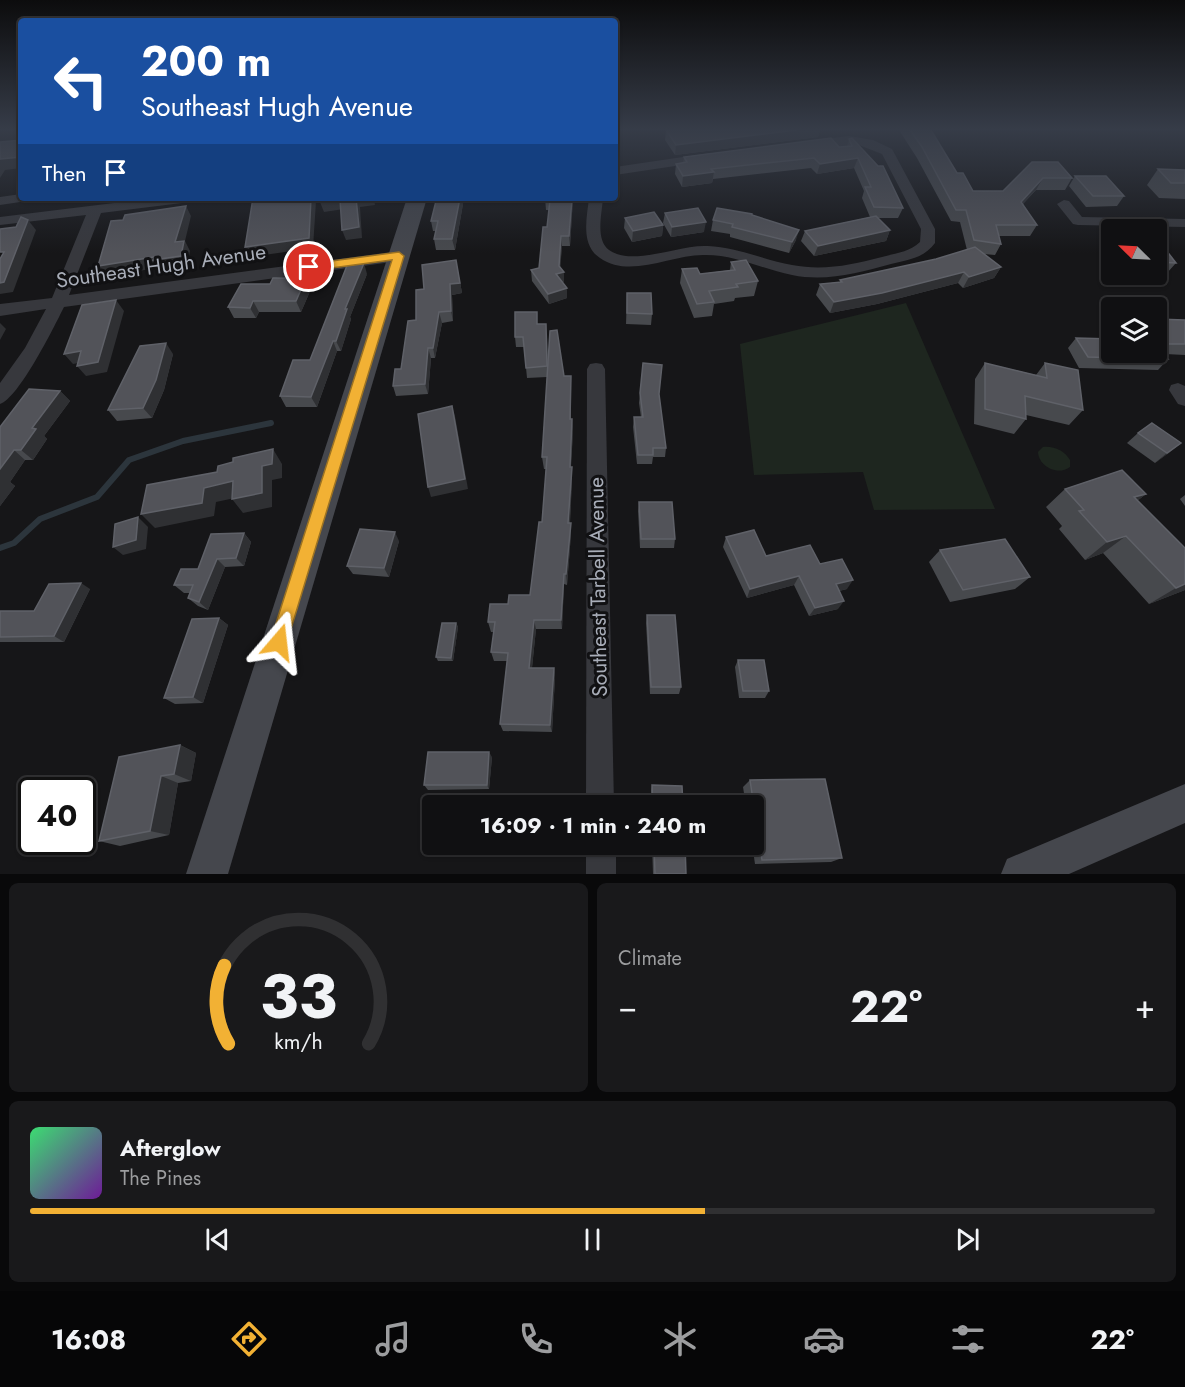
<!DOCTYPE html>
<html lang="en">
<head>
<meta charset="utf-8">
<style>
  :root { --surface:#101012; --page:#19191b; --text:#f1f3f6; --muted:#9c9d9f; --line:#303032; --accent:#f2b134 }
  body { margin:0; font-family:Jost,sans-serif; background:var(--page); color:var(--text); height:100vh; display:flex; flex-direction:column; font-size:22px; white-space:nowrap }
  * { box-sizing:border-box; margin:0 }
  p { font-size:20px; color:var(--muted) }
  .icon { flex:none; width:33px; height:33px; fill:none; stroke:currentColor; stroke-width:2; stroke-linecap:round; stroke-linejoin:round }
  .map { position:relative; height:874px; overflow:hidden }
  .side { display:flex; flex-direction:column; gap:9px; padding:9px; background:#09090a; flex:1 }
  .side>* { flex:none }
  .banner { position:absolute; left:18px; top:18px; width:600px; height:183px; border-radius:6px; box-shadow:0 2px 4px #0004,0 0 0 2px var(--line); background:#1a4fa0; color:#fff; overflow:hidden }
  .needle { width:39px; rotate:294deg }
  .buttons { position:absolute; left:1101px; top:219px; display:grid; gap:12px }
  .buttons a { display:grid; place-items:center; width:66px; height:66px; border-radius:6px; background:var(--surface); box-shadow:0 2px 4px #0004,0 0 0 2px var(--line); font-size:30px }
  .speed { position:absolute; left:18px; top:777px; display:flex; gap:12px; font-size:30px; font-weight:700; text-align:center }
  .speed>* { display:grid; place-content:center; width:78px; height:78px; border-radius:50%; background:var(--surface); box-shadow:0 2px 4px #0004,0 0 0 2px var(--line); line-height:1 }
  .speed .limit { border:3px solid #111; border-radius:9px; background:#fff; color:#111 }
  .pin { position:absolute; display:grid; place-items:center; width:51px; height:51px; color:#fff; margin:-26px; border:3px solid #fff; border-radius:50%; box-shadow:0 2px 6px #0007 }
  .me { position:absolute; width:66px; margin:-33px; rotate:17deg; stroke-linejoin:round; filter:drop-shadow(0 0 4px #0008) }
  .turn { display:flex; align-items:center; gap:21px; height:126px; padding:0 24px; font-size:27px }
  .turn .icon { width:78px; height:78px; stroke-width:2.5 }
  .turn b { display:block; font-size:42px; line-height:51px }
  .then { display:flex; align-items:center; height:57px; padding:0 24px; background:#0003; gap:12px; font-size:22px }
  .big { font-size:45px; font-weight:700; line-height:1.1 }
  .side .widget { flex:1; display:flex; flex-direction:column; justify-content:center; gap:9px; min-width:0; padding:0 21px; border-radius:9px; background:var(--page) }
  .side .dial { align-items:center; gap:0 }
  .dial svg { height:156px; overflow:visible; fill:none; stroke:var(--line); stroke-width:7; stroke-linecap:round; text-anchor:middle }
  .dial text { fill:var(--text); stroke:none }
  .song { display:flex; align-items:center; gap:18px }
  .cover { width:72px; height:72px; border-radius:9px; background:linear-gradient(135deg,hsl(140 70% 55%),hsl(280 70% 35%)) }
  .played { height:6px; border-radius:3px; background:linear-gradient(90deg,var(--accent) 60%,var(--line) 60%) }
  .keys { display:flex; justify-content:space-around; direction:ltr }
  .heat { display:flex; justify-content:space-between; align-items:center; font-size:33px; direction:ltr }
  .side .tiles { flex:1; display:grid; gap:9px; grid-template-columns:1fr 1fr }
  .widget:last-child { grid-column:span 2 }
  .trip { position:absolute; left:422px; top:795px; width:342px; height:60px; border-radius:6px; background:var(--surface); box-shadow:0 2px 4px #0004,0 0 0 2px var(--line); font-weight:700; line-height:60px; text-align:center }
  .menu { display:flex; height:96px; justify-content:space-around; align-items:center; background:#060607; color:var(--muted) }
  .menu .icon { width:42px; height:42px }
  .menu .selected { color:var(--accent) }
  .menu b { font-size:27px; color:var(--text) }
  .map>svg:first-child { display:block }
  .green { fill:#1e261f }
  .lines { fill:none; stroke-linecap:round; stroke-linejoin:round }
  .stream { stroke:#2c353c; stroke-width:6 }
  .street { fill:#37383d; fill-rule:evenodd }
  .secondary { fill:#45474d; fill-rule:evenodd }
  .wall { fill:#47494d }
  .shaded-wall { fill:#2f3033 }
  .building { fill:#525359; stroke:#5f6168; stroke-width:1.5 }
  .route { fill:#f2b134; stroke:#9d7322; stroke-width:1.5 }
  .labels { text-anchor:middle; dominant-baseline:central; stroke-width:6; stroke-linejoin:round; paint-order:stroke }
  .street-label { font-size:21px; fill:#a8adb8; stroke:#111113 }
</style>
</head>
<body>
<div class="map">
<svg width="1185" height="874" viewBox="0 0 1185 874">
  <rect width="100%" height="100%" fill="#161618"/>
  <g class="green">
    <path d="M906,303L995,509L874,510L863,472L754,475L740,344Z"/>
    <path d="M1043,447C1055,446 1064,451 1070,460V467C1058,476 1039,467 1038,452Z"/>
  </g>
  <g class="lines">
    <path class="stream" d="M0,548L14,543L40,519L97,497L129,460L183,441L271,423"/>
    <g class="street">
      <path d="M849,136L873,140L892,149L935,229V243C924,258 908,260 891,264C858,273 826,282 792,275C762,269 734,254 703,255C670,255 630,279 600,258C580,245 587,217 589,198H603C602,213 595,240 609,250C632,267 680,244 708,246C737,247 764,260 792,265C823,271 852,265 882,257C896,253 910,252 920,242L921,229L882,154L859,145L808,149L802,145L808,141Z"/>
      <path d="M710,153L715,154L716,157L715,160L615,175V167Z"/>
      <path d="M21,194V198H29L27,201L0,205V197Z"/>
      <path d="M155,198H197L190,202L101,213L69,295L399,251L407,256L399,261L64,307C54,327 19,398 0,404V383L25,348L46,309L0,316V304L52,298L86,215L0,225V217Z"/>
      <path d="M1064,200L1069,201L1082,217L1185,219V227L1078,225L1073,224L1057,204Z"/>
      <path d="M596,363L602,364L605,369L614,806H586L587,369L590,364Z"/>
      <path d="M1178,383L1185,386V406L1178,404L1169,390L1171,385Z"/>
      <rect x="586" y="844" width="30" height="30"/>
    </g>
    <g class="secondary">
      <path d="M407,198H427L228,874H186Z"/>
      <path d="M1185,784V823L1069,874H1001L1007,859Z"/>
    </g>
  </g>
  <g class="wall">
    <path d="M666,130H820L818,137L675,155L665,140Z"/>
    <path d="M899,130H931L957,173L973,191H1003L1032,162L1072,178L1065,190H1036L1023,204L1037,225L1030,236H999L1001,244L995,255L984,254L1001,267L994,278L963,288L958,283L877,304L830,313L816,295L820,284L840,282V280L936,259L967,250L960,222L951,221L917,158Z"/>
    <path d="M849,139L903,208L898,218H878L890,230L886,241L814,256L801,241L805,231L870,217L862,198L864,191L854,168L817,174L811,168L713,179L712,183L682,187L675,174L676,164L683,163L684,157L839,147L847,146Z"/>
    <path d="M1158,169L1185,170V199L1159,198L1147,185Z"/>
    <path d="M1075,176L1124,196L1117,206L1086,207L1069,186Z"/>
    <path d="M464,198L455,250H436L434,239L436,231H433L431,221L440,201Z"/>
    <path d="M545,198H573L570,246H562L560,267L564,272V282H563L567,298L549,304L532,281L531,270L539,268L547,227L549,210H546Z"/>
    <path d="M665,213L704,232L671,237L663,223Z"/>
    <path d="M752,215L796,240L789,253L730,237V234L711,231L713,220Z"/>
    <path d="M625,218L663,225L662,236L632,242L624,228Z"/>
    <path d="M1156,237L1176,263L1167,273H1156Z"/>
    <path d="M731,262L758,281L754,296L735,298L734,301L714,304L712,316L694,318L680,283L682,269L700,274L730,270Z"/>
    <path d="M458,271L462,293L452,295L453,321L442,323L435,358H431L428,394L396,396L393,386L401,369L416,320L424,289Z"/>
    <path d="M367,274L350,317L351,319L341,351H337L317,407H286L280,396L310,360Z"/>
    <path d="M306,278L311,289L301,312H259L256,318H234L228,307L270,284Z"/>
    <path d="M627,293L652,314L651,325L626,324Z"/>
    <path d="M1156,319L1185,320V355L1165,354L1168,359L1158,370L1079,368L1068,348L1076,338L1156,352Z"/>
    <path d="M538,324L547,334L548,369L564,376L571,389V419H572L573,431L571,467H572V480L570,523L571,534L567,585L564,584L562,629H536L532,668H554L555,677L552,732L503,731L500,724L507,661H494L491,652L494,632H491L488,622L508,604L530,595L542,522L546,469H544L542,457L547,377L527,378L524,347H516L515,337Z"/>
    <path d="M173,354L164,390L152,418L117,421L108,410Z"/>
    <path d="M643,363L659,394L666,448L665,457H653L652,464H637L633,427L634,417H641L639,403Z"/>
    <path d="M985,363L1036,375L1045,363L1083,410L1069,425L1026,415V419L1014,434L974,424L975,379Z"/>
    <path d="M60,391L70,401L44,436L47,439L33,460H25L10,482L15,486L0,506V427Z"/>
    <path d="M1138,433L1181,443L1155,463L1127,443Z"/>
    <path d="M1065,489L1146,494L1137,501L1185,548V590L1149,604L1103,553L1085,560L1059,529L1062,526L1046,507Z"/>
    <path d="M1185,495V506L1180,499Z"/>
    <path d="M639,502L675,539L674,548H640L638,511Z"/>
    <path d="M244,533L251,542L244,566L225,567L208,610L198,606L188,598L190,593H184L174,585L198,569Z"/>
    <path d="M726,537L766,556L820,564L847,589L839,591L838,609L809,616L794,585L747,598L723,547Z"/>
    <path d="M399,541L389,577L353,574L347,566Z"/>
    <path d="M940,550L1030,577L1015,589L950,602L929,562Z"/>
    <path d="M90,589L64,642H0V611H34Z"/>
    <path d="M647,615L681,687L679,694H650L646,623Z"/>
    <path d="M219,618L228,625L203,703L175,704L164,698Z"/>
    <path d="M456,623L458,627L453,661H438L436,657Z"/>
    <path d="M738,660L769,691L765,698H739L735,667Z"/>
    <path d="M180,745L196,753L191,781L178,783L169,835L120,846L99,841Z"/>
    <path d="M492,757L489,789L428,790L424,785Z"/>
    <path d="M750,780L842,858L831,862L755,864L752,844H753V806H746L743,787Z"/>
    <path d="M652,785L683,806H651V790Z"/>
    <path d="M436,844H480L479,850L440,849L436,846Z"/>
    <path d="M652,844H685L686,874H653Z"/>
  </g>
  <g class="shaded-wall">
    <path d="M797,130H820L818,137L675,155L676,145Z"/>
    <path d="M21,157V168L5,170L0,178V159Z"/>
    <path d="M858,158L854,168L817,174L820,164Z"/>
    <path d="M714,172L712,183L682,187L683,176Z"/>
    <path d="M1043,178L1036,190L1014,213L1021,202Z"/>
    <path d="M311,198H315L316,201L313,248L250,257L245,247Z"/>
    <path d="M356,198H374L375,205L360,207L362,238L346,240L342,230Z"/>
    <path d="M460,198H464L455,250L452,239Z"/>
    <path d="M572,198H573L570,246L569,236Z"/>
    <path d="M340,199L344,209L324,212L320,202Z"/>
    <path d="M186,206L191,216L185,241L190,251L187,266L159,270L158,268L105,276L98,266L175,242Z"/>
    <path d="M28,220L36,230L13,292L0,294V283Z"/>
    <path d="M706,222L704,232L671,237L672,227Z"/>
    <path d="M663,225L662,236L632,242L633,231Z"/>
    <path d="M799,230L796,240L789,253L792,242Z"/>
    <path d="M890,230L886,241L814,256L818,246Z"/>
    <path d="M561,236L562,246L560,273L564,272V282L557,284L556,274L559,266Z"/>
    <path d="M456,260L462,293L452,295L453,321L451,311L450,284Z"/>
    <path d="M364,263L367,274L350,317L351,319L341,351L336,341L345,309Z"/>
    <path d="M1001,267L994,278L963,288L969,277Z"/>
    <path d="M964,272L958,283L877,304L830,313L834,302Z"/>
    <path d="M306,278L311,289L301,312L296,301Z"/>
    <path d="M567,288V298L549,304L548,294Z"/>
    <path d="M116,300L124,311L107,372L86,376L77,366Z"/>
    <path d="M253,301L259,312L256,318L250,308Z"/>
    <path d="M439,312L442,323L435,358L433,348Z"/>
    <path d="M0,323L6,329L0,340Z"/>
    <path d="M333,341L337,351L317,407L311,397Z"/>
    <path d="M166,343L173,354L164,390L152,418L143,408Z"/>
    <path d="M428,348L431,358L428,394L425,384Z"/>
    <path d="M81,351L90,361L73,364L64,354Z"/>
    <path d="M60,391L70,401L44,436L47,439L33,460L21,450L32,428Z"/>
    <path d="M452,406L455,416L468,489L431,497L428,487Z"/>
    <path d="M572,419L573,431L570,479V467Z"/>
    <path d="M1181,443L1169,453L1155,463L1167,453Z"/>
    <path d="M273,449L282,464V478L272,480V507L243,513L232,499L262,466Z"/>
    <path d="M14,450L25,460L10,482L15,486L0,506V469Z"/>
    <path d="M572,467V480L569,534L568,523Z"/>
    <path d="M233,481L244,496L216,502L214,516L155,528L141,514L204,488Z"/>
    <path d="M1146,494L1123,512L1134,497Z"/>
    <path d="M138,517L148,527L146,549L123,555L113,547Z"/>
    <path d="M571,523V534L567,585L566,574Z"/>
    <path d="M395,532L399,541L389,577L384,568Z"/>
    <path d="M244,533L251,542L244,566L236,558Z"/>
    <path d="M1126,536L1103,553L1085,560L1107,542Z"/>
    <path d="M217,559L225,567L208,610L199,602Z"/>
    <path d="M564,574V584L562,629L561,620Z"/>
    <path d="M799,576L794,585L747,598L750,589Z"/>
    <path d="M853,580L847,589L830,593L836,584Z"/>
    <path d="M81,583L90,589L64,642L54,636Z"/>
    <path d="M1185,584V590L1149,604L1176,588Z"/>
    <path d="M844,601L838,609L809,616L815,608Z"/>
    <path d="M219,618L228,625L203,703L193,697Z"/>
    <path d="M534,620L536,629L531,676L529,668Z"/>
    <path d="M456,623L458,627L453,661L451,658Z"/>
    <path d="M554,668L555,677L552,732L550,725Z"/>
    <path d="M180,745L196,753L191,781L174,774Z"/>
    <path d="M489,752L492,757L489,789L487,785Z"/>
    <path d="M161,776L178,783L169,835L150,831Z"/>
    <path d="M476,844H480L479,850L476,848Z"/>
  </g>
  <g class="building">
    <path d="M666,130H797L676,145Z"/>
    <path d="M910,130H931L957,173H963L973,191H1003L1032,162H1058L1072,178H1043L1021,202L1037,225H996L1001,244L974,240L966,210H956L922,147Z"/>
    <path d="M831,138L839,147L852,146L849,139L852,138L878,166H883L903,208L874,207L865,187H871L858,158L820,164L814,158L711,169L714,172L683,176L676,164L687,162L684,157Z"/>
    <path d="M21,140V157L0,159V142Z"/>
    <path d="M1158,169L1185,170V183H1171Z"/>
    <path d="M1075,176H1106L1124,196H1093Z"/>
    <path d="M253,198H311L309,238L245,247Z"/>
    <path d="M320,198H356L359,227L342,230L340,199L320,202Z"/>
    <path d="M441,198H460L452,239H434L438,221H431L436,201H440Z"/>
    <path d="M545,198H572L569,236H561L559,266L564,272L556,274L567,288L548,294L531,270L539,268L543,227H547L550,200H545Z"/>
    <path d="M186,206L175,242L184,241L181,256L153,260L154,257L98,266L111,221L123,220L125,215Z"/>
    <path d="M698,208L706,222L672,227L665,213Z"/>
    <path d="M717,208L752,214V215L799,230L792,242L732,227L733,224L713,220Z"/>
    <path d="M654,212L663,225L633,231L625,218Z"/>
    <path d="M876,216L890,230L818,246L805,231Z"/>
    <path d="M21,217L28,220L4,282L0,283V259L4,252H0V229L16,227Z"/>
    <path d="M1156,237L1176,263L1156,262Z"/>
    <path d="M975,247L1001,267L969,277L964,272L882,293L834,302L820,284L842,282L840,280L936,259Z"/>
    <path d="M456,260L460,283L450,284L451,311L439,312L433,348H428L425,384L393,386L395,369H401L408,321L416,320V290L424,289L422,265Z"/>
    <path d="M746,260L758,281L736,284L738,287L709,291L714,302L697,304L682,269L697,268L700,274L735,270L731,262Z"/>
    <path d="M348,263H364L345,309H347L336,341H333L311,397L280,396L293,360H310Z"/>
    <path d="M273,278H306L296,301H253L250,308L228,307L241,284H270Z"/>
    <path d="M627,293H651L652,314L627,313Z"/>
    <path d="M116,300L98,362L77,366L81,351L64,354L82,305Z"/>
    <path d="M515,312H537V324H546L547,366L526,368L523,337H515Z"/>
    <path d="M1156,319L1185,320V344H1169L1156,327Z"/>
    <path d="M557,330L564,376H571L570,419H572L570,467H572L568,523H571L566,574H564L561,620H534L529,668H554L550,725L500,724L508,653L491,652L495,622H488L490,604H508L509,595H530L539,522H542L547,457H542L550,331Z"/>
    <path d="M1076,338L1112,339V352H1156V342L1168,359L1088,357Z"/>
    <path d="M166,343L156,380L143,408L108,410L140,346Z"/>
    <path d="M643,363L662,365L659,394L666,448H653V455H638L634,417H643L640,393Z"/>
    <path d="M985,363L1047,378L1045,363L1078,370L1083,410L1025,396L1026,419L985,409Z"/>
    <path d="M29,389L60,391L32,428L36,429L21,450H14L0,469V427Z"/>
    <path d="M452,406L465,479L428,487L418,414Z"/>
    <path d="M1152,423L1181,443L1167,453L1138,433Z"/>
    <path d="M273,449L272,464L262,466V493L232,499L233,481L204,488L202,503L141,514L147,485L217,472L218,466L233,462V458Z"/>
    <path d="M1122,470L1146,494L1134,497L1185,548V584L1176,588L1126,536L1107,542L1079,511L1084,510L1065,489Z"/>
    <path d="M639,502H672L675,539H641Z"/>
    <path d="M138,517L136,540L113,547L115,524Z"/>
    <path d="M360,529L395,532L384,568L347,566Z"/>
    <path d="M754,530L766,556L810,545L820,564L842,559L853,580L836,584L844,601L815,608L799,576L750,589L726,537Z"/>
    <path d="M244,533L236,558L217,559L199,602L188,598L193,585H174L181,569H198L211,534Z"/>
    <path d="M1005,539L1030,577L963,590L940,550Z"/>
    <path d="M81,583L54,636L0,637V611H34L49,584Z"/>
    <path d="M647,615H675L681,687H651Z"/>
    <path d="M219,618L193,697L164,698L192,619Z"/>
    <path d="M442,623H456L451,658L436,657Z"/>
    <path d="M738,660H764L769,691H743Z"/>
    <path d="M180,745L174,774L161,776L150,831L99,841L119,757Z"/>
    <path d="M428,752H489L487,785H424Z"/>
    <path d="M825,779L842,858L762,860L750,780Z"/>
    <path d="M652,785L682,786L683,806H653Z"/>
    <path d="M482,803L528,804V806H481Z"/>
    <path d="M436,844H476V848L436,846Z"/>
    <path d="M654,844H685L686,874H655Z"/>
  </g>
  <linearGradient id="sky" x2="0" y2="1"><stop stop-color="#0c0c0d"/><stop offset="0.51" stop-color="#363c48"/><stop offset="1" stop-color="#363c48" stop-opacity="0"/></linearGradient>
  <rect width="1185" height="253" fill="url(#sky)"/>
  <path class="route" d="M399,252L404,256L287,642L285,648L279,650L273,648L270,642L392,260L309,271L304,267L309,264Z"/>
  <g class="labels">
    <g class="street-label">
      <text transform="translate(161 266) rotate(-8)">Southeast Hugh Avenue</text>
      <text transform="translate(598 587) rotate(-91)">Southeast Tarbell Avenue</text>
    </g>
  </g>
</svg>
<div class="buttons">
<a><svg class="needle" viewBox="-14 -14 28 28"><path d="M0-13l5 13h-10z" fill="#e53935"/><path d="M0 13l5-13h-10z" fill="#9c9d9f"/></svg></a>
<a><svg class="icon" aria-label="layers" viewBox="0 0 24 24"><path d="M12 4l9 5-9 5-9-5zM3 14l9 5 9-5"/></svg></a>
</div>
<div class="speed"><div class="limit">40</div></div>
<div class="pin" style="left:309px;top:267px;background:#d93025"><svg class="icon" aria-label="arrive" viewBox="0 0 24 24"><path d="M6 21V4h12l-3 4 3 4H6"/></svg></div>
<svg class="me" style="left:279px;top:642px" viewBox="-20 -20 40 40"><path d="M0-17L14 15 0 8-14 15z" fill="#f2b134" stroke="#fff" stroke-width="4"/></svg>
<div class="trip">16:09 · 1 min · 240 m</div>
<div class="banner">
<div class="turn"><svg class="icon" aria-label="left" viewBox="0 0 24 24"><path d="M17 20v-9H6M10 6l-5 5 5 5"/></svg><div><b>200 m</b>Southeast Hugh Avenue</div></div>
<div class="then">Then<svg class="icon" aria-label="arrive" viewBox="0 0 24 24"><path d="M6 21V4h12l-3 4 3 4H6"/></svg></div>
</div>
</div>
<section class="side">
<div class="tiles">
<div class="widget dial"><svg viewBox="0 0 100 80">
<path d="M14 69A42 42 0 1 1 86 69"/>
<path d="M14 69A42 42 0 0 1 12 29" stroke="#f2b134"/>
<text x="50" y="56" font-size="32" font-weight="700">33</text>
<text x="50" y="72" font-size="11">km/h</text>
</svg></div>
<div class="widget"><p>Climate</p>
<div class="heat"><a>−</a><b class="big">22°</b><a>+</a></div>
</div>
<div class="widget">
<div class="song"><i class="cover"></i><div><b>Afterglow</b><p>The Pines</p></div></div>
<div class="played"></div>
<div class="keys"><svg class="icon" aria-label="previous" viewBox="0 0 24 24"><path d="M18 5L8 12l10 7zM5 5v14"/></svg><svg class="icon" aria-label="pause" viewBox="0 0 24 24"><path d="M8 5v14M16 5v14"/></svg><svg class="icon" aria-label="next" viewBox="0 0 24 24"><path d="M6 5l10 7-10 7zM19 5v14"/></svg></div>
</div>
</div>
</section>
<nav class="menu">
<b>16:08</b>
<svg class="icon selected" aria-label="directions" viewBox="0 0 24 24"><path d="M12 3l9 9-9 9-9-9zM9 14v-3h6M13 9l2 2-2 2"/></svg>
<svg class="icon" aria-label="music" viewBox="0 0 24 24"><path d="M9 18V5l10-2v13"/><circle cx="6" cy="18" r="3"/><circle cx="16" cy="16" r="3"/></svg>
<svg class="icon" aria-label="phone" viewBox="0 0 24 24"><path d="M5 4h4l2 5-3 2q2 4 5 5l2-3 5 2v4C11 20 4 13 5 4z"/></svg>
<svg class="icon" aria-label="climate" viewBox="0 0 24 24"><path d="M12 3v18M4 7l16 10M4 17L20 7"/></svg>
<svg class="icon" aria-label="car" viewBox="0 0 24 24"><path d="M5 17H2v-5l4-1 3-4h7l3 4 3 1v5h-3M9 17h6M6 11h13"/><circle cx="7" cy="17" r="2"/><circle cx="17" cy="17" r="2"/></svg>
<svg class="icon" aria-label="filters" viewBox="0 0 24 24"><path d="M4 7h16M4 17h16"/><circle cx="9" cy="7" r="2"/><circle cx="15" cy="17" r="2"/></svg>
<b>22°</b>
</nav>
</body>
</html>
